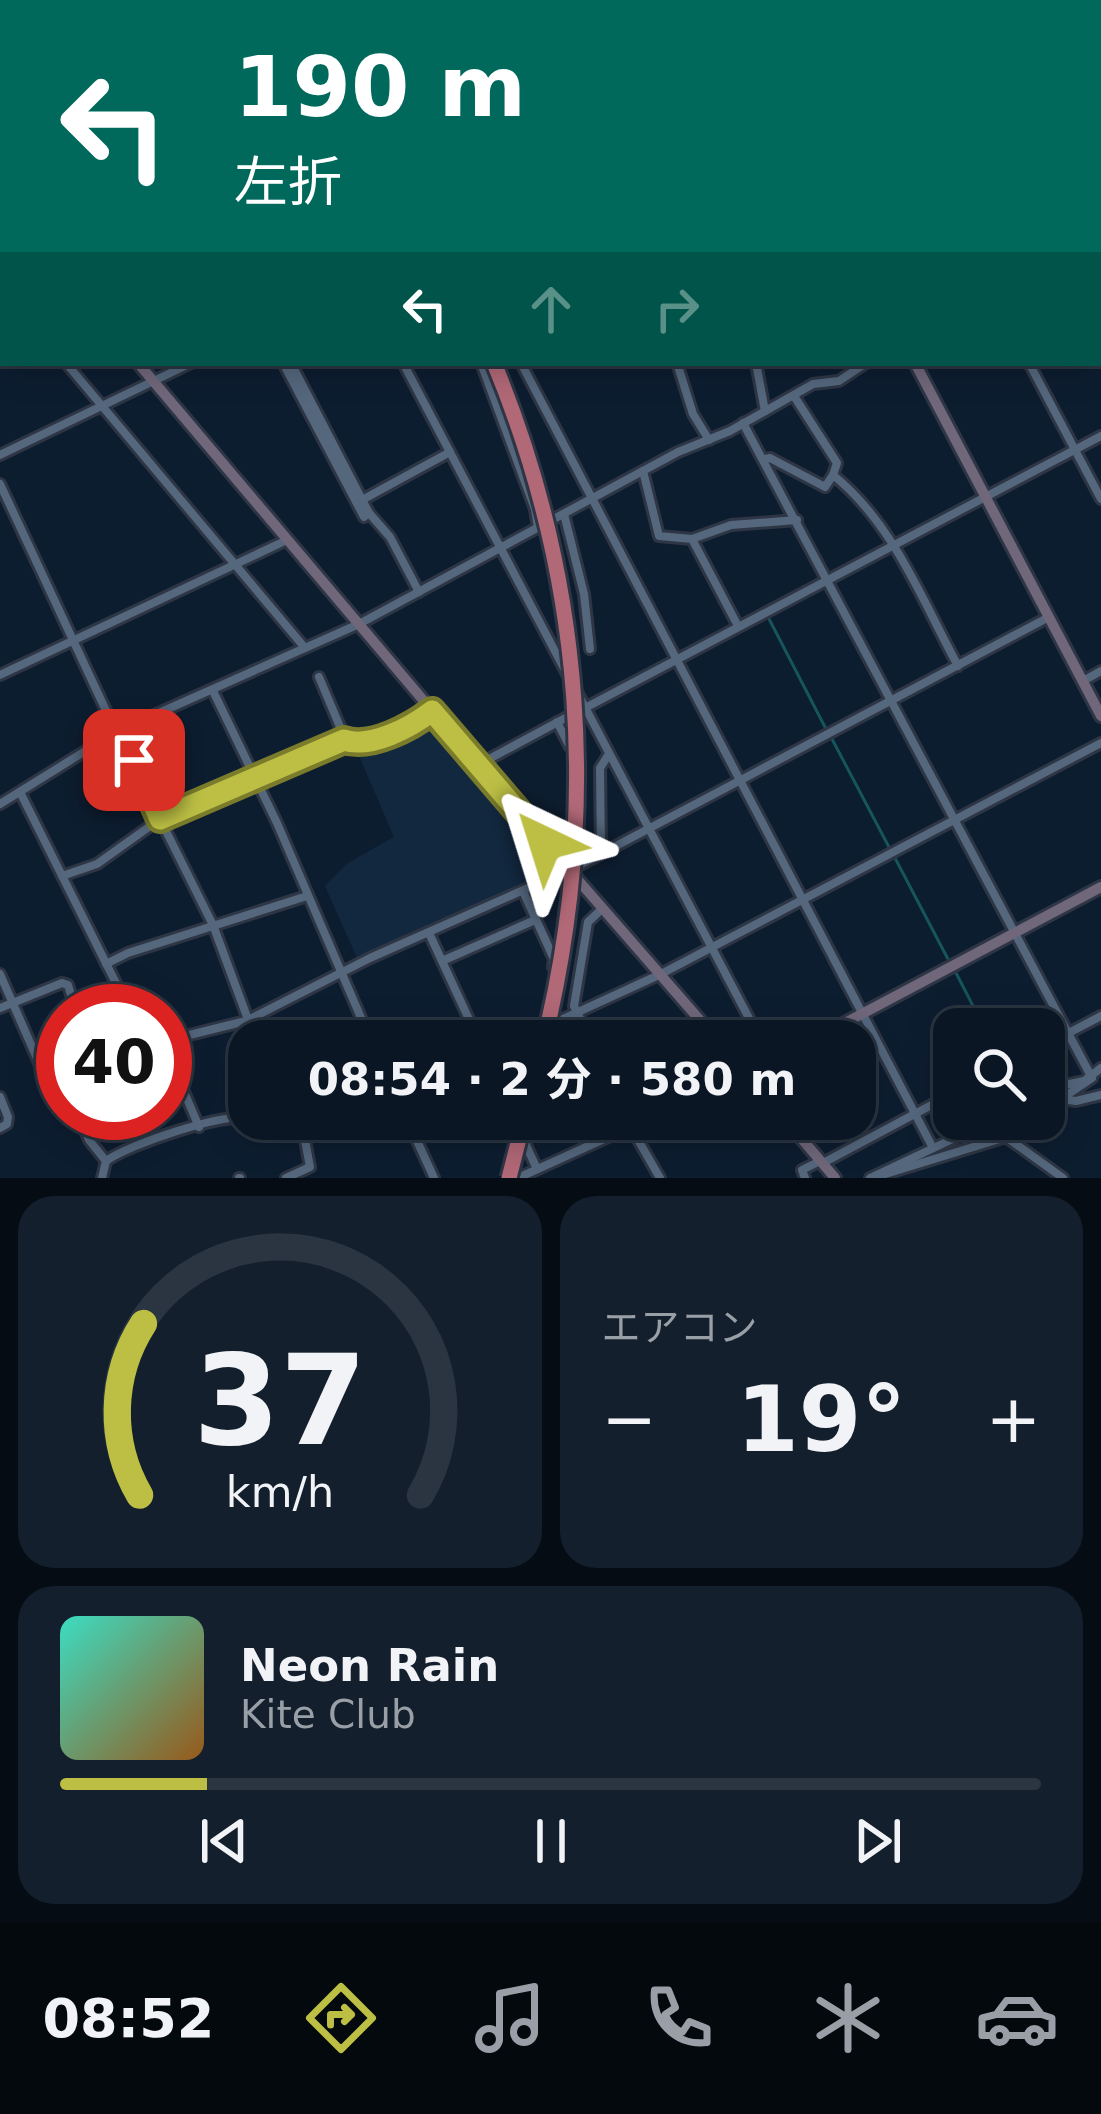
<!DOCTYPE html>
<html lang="ja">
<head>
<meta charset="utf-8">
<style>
  :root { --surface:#0a1624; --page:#131f2c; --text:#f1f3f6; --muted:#999fa6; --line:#2a3541; --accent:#bcbf44 }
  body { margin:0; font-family:"DejaVu Sans","Noto Sans JP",sans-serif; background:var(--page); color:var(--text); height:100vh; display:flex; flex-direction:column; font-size:45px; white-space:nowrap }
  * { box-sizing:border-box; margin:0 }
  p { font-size:39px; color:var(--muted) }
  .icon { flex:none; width:66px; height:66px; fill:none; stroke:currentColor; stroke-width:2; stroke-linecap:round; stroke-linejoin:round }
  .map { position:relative; height:1178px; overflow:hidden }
  .drawer { display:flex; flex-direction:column; gap:18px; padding:18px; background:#060c14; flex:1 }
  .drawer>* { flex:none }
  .top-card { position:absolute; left:0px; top:0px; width:1101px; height:366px; box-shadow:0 6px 30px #0003,0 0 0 3px var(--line); background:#00695c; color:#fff; overflow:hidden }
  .controls { position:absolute; left:933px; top:1008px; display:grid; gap:24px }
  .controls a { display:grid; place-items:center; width:132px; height:132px; border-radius:24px; background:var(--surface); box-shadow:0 6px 30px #0003,0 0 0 3px var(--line); font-size:60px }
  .speed { position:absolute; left:36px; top:984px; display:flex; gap:24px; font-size:60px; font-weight:700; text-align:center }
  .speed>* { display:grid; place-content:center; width:156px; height:156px; border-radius:50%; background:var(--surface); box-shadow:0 6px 30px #0003,0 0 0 3px var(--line); line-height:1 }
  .speed .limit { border:18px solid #d22; background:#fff; color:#111 }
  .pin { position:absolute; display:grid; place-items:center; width:102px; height:102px; color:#fff; margin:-51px; border-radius:24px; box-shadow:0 6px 18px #0006 }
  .me { position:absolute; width:132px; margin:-66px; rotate:319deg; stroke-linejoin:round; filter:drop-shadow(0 0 9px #0008) }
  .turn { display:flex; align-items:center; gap:42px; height:252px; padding:0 36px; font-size:54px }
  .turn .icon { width:156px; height:156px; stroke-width:2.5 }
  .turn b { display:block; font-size:84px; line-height:102px }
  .lanes { display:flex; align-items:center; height:114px; padding:0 36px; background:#0003; justify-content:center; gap:60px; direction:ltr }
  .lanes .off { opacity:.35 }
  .big { font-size:90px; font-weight:700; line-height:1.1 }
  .drawer .tile { flex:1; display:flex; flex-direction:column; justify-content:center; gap:18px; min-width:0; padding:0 42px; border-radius:36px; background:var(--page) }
  .drawer .dial { align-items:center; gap:0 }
  .dial svg { height:312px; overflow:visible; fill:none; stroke:var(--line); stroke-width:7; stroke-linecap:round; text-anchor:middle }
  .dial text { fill:var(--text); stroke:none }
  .song { display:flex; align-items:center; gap:36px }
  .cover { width:144px; height:144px; border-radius:18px; background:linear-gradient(135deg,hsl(170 70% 55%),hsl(30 70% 35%)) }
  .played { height:12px; border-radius:6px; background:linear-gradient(90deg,var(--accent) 15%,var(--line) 15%) }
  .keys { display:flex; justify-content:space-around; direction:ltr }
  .heat { display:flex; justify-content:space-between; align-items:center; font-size:66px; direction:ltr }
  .drawer .tiles { flex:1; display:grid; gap:18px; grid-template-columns:1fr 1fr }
  .tile:last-child { grid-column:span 2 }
  .trip { position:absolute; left:228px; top:1020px; width:648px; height:120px; border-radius:36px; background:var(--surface); box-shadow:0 6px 30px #0003,0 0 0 3px var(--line); font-weight:700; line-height:120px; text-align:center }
  .tab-bar { display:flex; height:192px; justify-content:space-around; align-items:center; background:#04090e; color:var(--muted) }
  .tab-bar .icon { width:84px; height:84px }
  .tab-bar .selected { color:var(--accent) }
  .tab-bar b { font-size:54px; color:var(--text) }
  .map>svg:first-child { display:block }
  .built { fill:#12283f }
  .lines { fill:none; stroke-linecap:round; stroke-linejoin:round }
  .stream { stroke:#15555b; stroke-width:3 }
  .street-casing { stroke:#2e3645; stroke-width:14 }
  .secondary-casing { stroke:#2e3645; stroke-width:16 }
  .highway-casing { stroke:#2e3645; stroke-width:21 }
  .street { stroke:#54677d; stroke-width:8 }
  .secondary { stroke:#70677b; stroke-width:10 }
  .highway { stroke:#b16877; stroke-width:15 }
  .highway-bridge-casing { stroke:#2e3645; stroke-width:21; stroke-linecap:butt }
  .highway-bridge { stroke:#b16877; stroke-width:15 }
  .route-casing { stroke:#7a7c2c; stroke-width:30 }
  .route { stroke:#bcbf44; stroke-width:21 }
</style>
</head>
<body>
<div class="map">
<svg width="1101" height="1178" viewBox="0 0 1101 1178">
  <rect width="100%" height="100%" fill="#0d1d30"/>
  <path class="built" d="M429,719L559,871L358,960L325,886L348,863L394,837L356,749L396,737Z"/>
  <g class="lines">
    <g class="stream">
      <path d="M767,615L826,729"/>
      <path d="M832,739L890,849"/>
      <path d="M895,858L949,961"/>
      <path d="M955,971L985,1029"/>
    </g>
    <g class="street-casing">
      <g id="street">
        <path d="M17,0L18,3"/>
        <path d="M136,0L137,3"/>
        <path d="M211,0L213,3"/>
        <path d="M321,0L322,3"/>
        <path d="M330,0L331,3"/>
        <path d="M362,0L363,3"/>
        <path d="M514,0L516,3"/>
        <path d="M587,0L588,3"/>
        <path d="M836,0L837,3"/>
        <path d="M947,0L948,3"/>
        <path d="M1062,0L1064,3"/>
        <path d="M170,3L176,0"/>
        <path d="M480,3L486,0"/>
        <path d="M874,3L879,0"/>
        <path d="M1098,35L1101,34"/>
        <path d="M1098,69L1101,74"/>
        <path d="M0,130L3,134"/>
        <path d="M0,235L3,233"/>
        <path d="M1098,239L1101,237"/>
        <path d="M0,284L3,287"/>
        <path d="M1098,285L1101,291"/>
        <path d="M66,363L305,648"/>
        <path d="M283,363L364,517L369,513L390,537L419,592"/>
        <path d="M291,363L369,513"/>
        <path d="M403,363L567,674"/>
        <path d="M481,363L535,509L538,528"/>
        <path d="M521,363L933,1148"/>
        <path d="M677,363L693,414L709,440"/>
        <path d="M756,363L765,411"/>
        <path d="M1029,363L1101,499"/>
        <path d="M794,396L837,463L833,475"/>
        <path d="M743,423L1092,1078L1061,1099L1076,1101L1101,1095"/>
        <path d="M0,455L191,363"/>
        <path d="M765,459L770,458L825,487L833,475C893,523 922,600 958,666"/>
        <path d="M643,471L659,536L692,539L738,626"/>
        <path d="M0,484L116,732"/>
        <path d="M362,500L450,452"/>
        <path d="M564,514L584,594L590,649"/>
        <path d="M692,539L731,525L797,520"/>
        <path d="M0,675L287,540"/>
        <path d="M319,677L346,741"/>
        <path d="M1083,681L1101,671"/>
        <path d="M213,691L277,823L371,1041"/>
        <path d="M577,692L761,1041"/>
        <path d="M585,708L1101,436"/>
        <path d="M557,722L570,747"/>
        <path d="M121,730L160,819L213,925L256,1041"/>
        <path d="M478,765L571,715"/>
        <path d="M20,792L130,1011"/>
        <path d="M0,804L116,732L359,624L678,452L730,431L813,384L839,381L866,363"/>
        <path d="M601,854L600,768L609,754"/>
        <path d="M62,876L97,864L160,819L344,740C371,749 410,727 432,711"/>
        <path d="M523,891L554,959L553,967"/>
        <path d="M429,933L479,1041"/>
        <path d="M442,961L535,920"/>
        <path d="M106,964L128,953L307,896"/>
        <path d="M0,974L61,1113L81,1121L89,1140L106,1161"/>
        <path d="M0,1008L62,983L68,985L76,1011"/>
        <path d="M165,1041L246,1021L370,958L580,865L1049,617"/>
        <path d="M515,1041L661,974L1101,743"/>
        <path d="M591,1041L574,1006L588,922L603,908"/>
        <path d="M1044,1046L1101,1016"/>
        <path d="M165,1047L199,1127"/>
        <path d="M1044,1089L1084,1081L1101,1068"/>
        <path d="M0,1097L8,1117L7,1124L0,1128"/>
        <path d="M254,1119L313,1125L336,1119"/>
        <path d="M407,1119L434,1178"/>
        <path d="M514,1119L537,1169"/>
        <path d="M626,1119L660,1178"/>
        <path d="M802,1119L809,1135L805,1142"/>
        <path d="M823,1163L954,1093"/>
        <path d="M882,1175L1006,1137L1063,1178"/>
        <path d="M102,1178L106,1161C130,1144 222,1113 249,1118"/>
        <path d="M239,1178H240"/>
        <path d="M286,1178L310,1167L302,1124"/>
        <path d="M518,1178L648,1119"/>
        <path d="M805,1178L802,1170L820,1161"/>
        <path d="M870,1178L995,1119"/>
      </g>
    </g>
    <g class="secondary-casing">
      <g id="secondary">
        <path d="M723,0L725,3"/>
        <path d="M0,196L3,200"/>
        <path d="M138,363L478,765L718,1041"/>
        <path d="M915,363L1101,716"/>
        <path d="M811,1041L1101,887"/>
        <path d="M785,1119L835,1178"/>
      </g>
    </g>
    <g class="highway-casing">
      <path id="highway" d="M341,0L342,3"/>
    </g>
    <use href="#street" class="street"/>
    <use href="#secondary" class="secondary"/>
    <use href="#highway" class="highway"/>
    <g class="highway-bridge-casing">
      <g id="highway-bridge">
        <path d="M494,363C584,581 600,812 544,1041"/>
        <path d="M509,1178L524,1119"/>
      </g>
    </g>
    <use href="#highway-bridge" class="highway-bridge"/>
  </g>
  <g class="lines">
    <g class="route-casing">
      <path id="route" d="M134,760L160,819L344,740C371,749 411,727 432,711L545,843"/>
    </g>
    <use href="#route" class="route"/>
  </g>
</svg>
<div class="controls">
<a><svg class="icon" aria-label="search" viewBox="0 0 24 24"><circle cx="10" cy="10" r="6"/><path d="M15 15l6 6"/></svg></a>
</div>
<div class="speed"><div class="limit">40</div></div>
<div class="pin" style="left:134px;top:760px;background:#d93025"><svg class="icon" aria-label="arrive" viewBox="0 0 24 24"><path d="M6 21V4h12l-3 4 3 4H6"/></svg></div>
<svg class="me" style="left:545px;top:843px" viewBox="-20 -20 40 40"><path d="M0-17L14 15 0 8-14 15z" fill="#bcbf44" stroke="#fff" stroke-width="4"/></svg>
<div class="trip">08:54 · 2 分 · 580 m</div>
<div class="top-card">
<div class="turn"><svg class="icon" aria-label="left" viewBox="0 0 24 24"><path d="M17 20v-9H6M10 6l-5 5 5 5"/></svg><div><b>190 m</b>左折</div></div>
<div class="lanes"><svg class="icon" aria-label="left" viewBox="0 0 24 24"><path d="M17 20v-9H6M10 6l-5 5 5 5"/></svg><svg class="icon off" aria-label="ahead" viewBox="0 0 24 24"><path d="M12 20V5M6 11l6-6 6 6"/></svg><svg class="icon off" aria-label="right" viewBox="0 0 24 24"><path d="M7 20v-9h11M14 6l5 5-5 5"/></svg></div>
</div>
</div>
<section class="drawer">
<div class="tiles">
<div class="tile dial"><svg viewBox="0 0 100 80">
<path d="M14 69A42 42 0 1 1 86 69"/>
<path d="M14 69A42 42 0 0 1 15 25" stroke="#bcbf44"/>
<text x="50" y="56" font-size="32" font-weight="700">37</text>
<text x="50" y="72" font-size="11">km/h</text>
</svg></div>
<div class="tile"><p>エアコン</p>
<div class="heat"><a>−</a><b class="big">19°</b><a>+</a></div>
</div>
<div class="tile">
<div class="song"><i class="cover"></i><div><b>Neon Rain</b><p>Kite Club</p></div></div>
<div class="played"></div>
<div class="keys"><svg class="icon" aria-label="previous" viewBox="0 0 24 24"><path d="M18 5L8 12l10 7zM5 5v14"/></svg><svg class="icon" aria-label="pause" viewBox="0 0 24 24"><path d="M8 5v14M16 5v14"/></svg><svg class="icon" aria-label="next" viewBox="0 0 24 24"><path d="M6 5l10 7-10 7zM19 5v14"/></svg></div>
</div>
</div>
</section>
<nav class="tab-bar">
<b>08:52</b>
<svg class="icon selected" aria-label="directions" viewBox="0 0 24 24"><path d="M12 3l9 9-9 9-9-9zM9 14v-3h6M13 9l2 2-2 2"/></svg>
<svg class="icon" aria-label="music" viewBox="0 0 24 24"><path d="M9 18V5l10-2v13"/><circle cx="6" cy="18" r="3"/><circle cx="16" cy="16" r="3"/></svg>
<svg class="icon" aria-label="phone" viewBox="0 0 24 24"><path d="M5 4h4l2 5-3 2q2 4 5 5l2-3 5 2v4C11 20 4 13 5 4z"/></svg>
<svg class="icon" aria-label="climate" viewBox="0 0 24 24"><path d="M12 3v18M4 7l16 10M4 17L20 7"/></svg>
<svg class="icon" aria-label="car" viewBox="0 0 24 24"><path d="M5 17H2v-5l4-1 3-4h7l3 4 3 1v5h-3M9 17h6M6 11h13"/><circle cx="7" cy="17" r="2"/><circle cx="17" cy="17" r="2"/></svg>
</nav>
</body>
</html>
